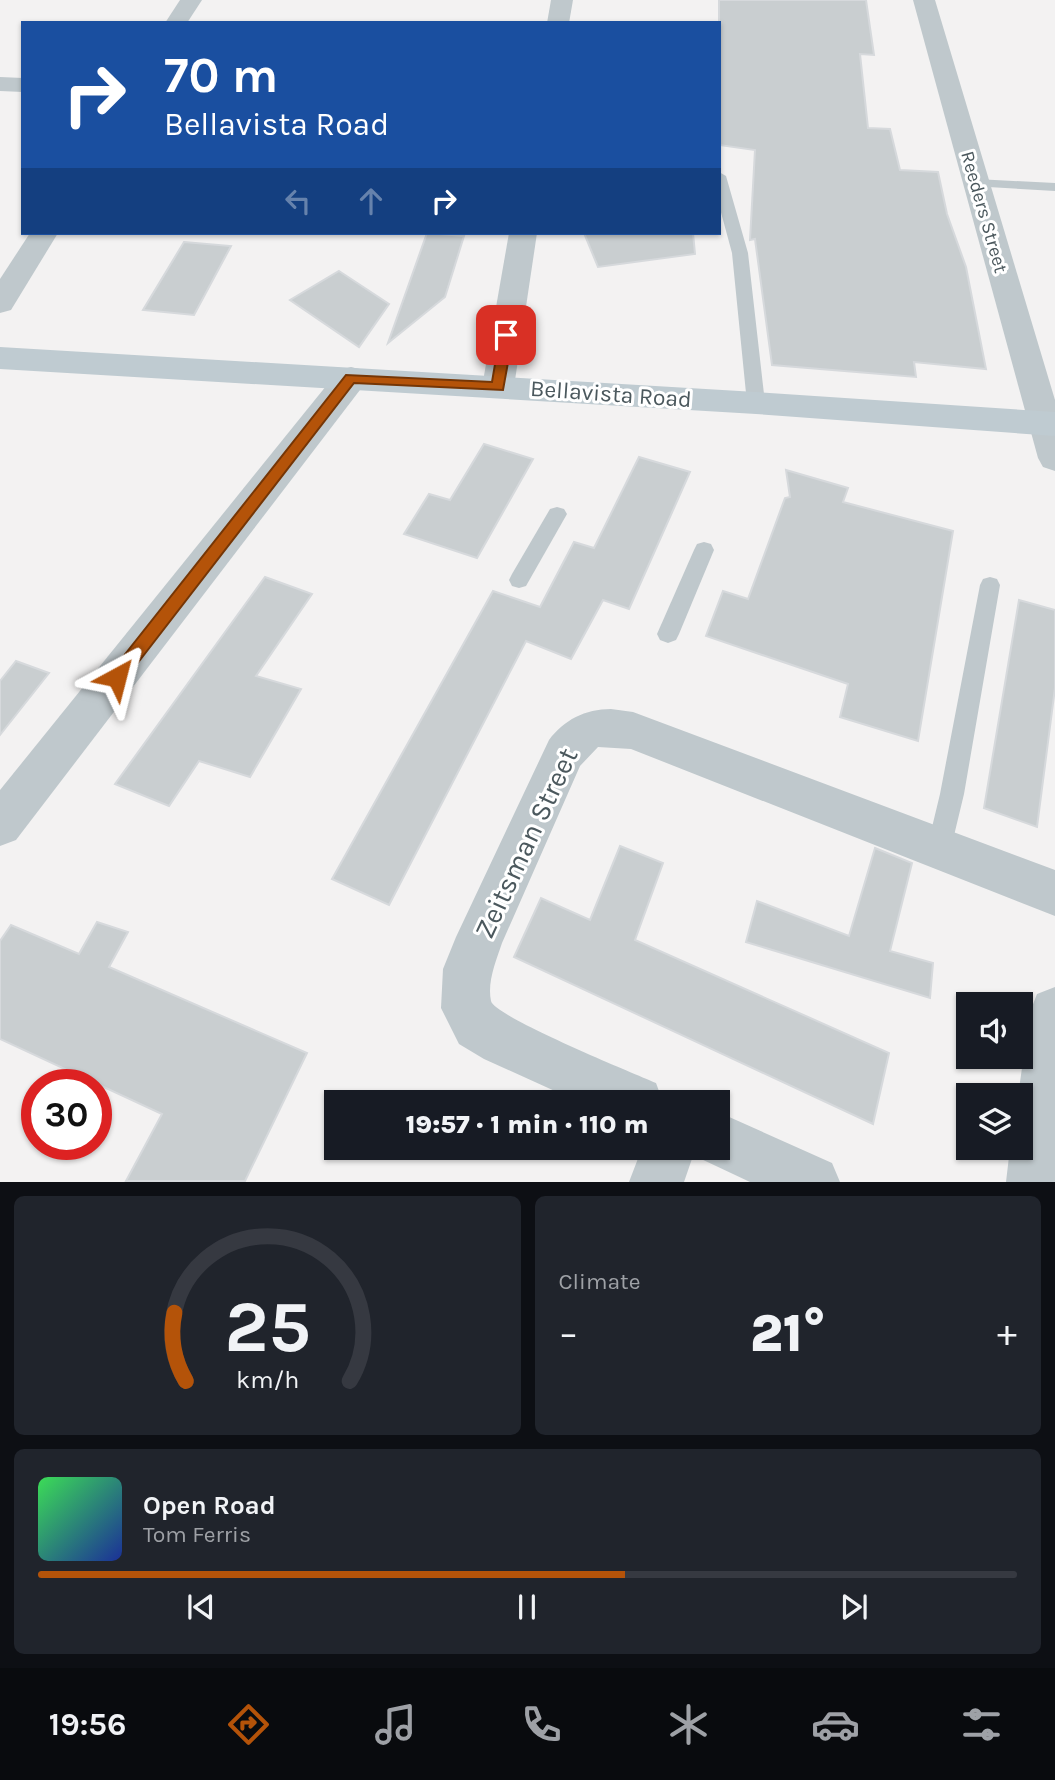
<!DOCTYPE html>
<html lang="en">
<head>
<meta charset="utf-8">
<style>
  :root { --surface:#171b24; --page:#20242c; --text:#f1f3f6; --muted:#9ea1a6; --line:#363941; --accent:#b45309 }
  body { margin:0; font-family:Karla,sans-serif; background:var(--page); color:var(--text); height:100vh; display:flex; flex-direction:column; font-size:26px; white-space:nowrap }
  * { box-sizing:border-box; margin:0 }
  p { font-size:23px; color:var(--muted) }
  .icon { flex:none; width:38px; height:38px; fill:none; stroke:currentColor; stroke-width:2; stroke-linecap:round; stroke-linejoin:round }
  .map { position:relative; height:1182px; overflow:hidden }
  .details { display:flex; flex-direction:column; gap:14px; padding:14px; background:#0d0f14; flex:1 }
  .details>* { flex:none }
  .hud { position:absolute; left:21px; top:21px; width:700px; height:214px; border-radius:0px; box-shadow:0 2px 5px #0004; background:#1a4fa0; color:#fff; overflow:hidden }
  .tools { position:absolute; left:956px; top:992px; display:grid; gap:14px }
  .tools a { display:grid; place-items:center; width:77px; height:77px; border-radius:0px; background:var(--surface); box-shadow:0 2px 5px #0004; font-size:35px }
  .speed { position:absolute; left:21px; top:1069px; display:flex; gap:14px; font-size:35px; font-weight:700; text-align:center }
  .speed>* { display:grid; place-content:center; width:91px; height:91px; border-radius:50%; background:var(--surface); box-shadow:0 2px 5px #0004; line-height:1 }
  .speed .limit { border:10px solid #d22; background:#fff; color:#111 }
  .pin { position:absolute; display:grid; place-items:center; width:60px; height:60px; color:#fff; margin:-30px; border-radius:14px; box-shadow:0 4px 10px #0006 }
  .me { position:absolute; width:77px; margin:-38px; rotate:38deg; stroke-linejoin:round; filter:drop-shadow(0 0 5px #0008) }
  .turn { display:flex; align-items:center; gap:24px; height:147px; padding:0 28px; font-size:32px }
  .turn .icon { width:91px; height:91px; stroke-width:2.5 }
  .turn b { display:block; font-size:49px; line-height:60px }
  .lanes { display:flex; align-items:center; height:66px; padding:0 28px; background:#0003; justify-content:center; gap:35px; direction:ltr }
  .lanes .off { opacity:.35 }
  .big { font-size:52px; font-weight:800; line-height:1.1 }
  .details .tile { flex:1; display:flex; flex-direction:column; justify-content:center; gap:10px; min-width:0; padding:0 24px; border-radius:10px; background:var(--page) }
  .details .dial { align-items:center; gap:0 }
  .dial svg { height:182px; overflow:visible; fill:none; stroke:var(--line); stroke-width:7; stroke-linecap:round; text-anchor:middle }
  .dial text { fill:var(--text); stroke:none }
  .song { display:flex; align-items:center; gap:21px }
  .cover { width:84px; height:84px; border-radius:10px; background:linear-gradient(135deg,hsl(130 70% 55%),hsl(230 70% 35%)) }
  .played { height:7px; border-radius:4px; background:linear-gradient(90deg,var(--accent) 60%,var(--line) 60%) }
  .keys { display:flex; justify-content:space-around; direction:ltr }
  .heat { display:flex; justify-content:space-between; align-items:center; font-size:38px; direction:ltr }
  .details .tiles { flex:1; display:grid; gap:14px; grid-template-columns:1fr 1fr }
  .tile:last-child { grid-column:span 2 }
  .trip { position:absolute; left:324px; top:1090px; width:406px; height:70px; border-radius:0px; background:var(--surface); box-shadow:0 2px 5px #0004; font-weight:800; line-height:70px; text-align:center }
  .dock { display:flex; height:112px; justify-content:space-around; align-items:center; background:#090b0e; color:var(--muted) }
  .dock .icon { width:49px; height:49px }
  .dock .selected { color:var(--accent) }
  .dock b { font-size:32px; color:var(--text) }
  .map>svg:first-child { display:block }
  .building { fill:#c9ced0; stroke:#d6d9dc; stroke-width:2 }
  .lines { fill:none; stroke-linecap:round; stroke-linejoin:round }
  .lane { fill:#bfc8cc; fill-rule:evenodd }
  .street { fill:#bfc8cc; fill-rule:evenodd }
  .secondary { fill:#bfcbd1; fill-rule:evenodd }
  .route { fill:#b45309; stroke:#753606; stroke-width:2 }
  .labels { text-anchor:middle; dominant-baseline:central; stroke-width:6; stroke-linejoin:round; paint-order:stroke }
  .far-street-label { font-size:19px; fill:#4b585d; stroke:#fff }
  .street-label { font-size:23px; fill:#4b585d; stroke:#fff }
  .near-street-label { font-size:28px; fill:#4b585d; stroke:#fff }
</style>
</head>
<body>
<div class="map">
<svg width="1055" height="1182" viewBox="0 0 1055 1182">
  <rect width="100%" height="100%" fill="#f3f2f2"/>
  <g class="building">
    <path d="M719,0H866L874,55L860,54L868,128L890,129L900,170L938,172L947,214L966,267L986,369L914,362L916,377L772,365L755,239L750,240L755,150L719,145Z"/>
    <path d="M427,233L464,236L445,297L388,343Z"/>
    <path d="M584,233H693L695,254L598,267Z"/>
    <path d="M184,242L231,246L194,315L143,310Z"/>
    <path d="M339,271L389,304L359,347L290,300Z"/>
    <path d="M484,444L533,459L477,558L404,534L429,494L450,500Z"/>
    <path d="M639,457L690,472L629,609L603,600L571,659L526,641L389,905L332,879L493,591L540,607L574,542L594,548Z"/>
    <path d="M786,470L848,488L843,502L953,531L918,741L840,717L848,684L706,636L723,591L748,599L785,498L790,497Z"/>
    <path d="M265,577L312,594L256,676L301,689L250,777L199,761L169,806L115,784Z"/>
    <path d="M1019,600L1055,610V688L1037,827L984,808Z"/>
    <path d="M16,661L49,673L0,735V681Z"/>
    <path d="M620,846L663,863L635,940L889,1053L873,1124L514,957L541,898L590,920Z"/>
    <path d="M875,848L912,863L890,951L933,963L930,998L746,942L757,901L849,936Z"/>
    <path d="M97,922L128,932L109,967L307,1053L245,1181H126L162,1114L0,1039V941L11,925L79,954Z"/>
  </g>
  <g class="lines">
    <g class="lane">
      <path d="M719,172L726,176L748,253L765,403L762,407H750L747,403L732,253L719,205Z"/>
      <path d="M976,179L1055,183V191L971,186L969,183L971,180Z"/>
      <path d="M557,507L564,509L567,514L526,586L519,588L512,586L509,580L512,574L550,509Z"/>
      <path d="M704,542L711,544L714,550L679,634L676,640L668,643L660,640L657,634L694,550L697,544Z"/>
      <path d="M990,577L997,579L1000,585L964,794L951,848L948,856L939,860L930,856L927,848L940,794L980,585L983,579Z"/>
    </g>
    <g class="street">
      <path d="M180,0H202L187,23H165Z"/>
      <path d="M551,0H573L569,23H547Z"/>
      <path d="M913,0H935L1055,400V471L1043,467L1038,458Z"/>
      <path d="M0,77L23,78V92L0,91Z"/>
      <path d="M30,233H58L11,310L0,313V279Z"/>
      <path d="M509,233H537L514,387L510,395L498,398L486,395L482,387Z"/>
      <path d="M351,367L363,370L367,378L363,386L16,840L0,846V790L339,370Z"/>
      <path d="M611,709L633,712L1055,870V916L631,749L598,747L580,766L502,943C496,961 487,982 491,1001C495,1017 633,1073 656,1083L663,1102H579L484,1059L459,1044L441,1008L443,969L456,937L549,740C564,720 585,709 611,709Z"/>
      <path d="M1055,987V1182H1006L1010,1148H1020V1096H1018L1030,1012L1037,994Z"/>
      <path d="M718,1112L832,1163L840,1182H750L699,1158L695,1150L684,1182H629L642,1148H718Z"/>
    </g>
    <path class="secondary" d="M0,347L756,392L1055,412V436L756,414L0,369Z"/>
  </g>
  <path class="route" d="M506,331L513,335L503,390L354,383L123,682L117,684L111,682L108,677L111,672L346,375L492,382L500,335Z"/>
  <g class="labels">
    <g class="far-street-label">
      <text transform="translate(984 212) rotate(74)">Reeders Street</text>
    </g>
    <g class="street-label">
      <text transform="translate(611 394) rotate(4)">Bellavista Road</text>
    </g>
    <g class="near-street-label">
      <text transform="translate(526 843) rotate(-65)">Zeitsman Street</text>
    </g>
  </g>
</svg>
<div class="tools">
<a><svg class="icon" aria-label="sound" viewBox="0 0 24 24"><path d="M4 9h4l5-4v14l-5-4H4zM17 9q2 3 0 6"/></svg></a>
<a><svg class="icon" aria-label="layers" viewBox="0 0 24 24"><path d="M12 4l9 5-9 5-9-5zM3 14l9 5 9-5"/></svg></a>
</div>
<div class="speed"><div class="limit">30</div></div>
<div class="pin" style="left:506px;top:335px;background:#d93025"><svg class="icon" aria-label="arrive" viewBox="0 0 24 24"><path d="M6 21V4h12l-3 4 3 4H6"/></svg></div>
<svg class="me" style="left:117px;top:677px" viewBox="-20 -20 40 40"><path d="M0-17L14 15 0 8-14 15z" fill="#b45309" stroke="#fff" stroke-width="4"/></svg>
<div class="trip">19:57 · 1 min · 110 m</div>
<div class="hud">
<div class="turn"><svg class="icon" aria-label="right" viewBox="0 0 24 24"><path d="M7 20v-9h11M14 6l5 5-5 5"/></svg><div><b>70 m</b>Bellavista Road</div></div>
<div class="lanes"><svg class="icon off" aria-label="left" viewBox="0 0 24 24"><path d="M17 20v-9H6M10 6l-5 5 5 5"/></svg><svg class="icon off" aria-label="ahead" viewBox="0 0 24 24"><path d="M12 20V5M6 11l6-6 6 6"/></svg><svg class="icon" aria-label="right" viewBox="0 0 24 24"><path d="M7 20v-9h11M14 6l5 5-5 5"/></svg></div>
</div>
</div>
<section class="details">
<div class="tiles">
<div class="tile dial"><svg viewBox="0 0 100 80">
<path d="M14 69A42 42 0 1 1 86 69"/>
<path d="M14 69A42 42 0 0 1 9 39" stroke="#b45309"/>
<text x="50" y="56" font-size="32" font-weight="700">25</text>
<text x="50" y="72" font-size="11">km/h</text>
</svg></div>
<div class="tile"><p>Climate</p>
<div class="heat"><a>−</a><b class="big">21°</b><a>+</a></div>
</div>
<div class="tile">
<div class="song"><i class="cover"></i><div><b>Open Road</b><p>Tom Ferris</p></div></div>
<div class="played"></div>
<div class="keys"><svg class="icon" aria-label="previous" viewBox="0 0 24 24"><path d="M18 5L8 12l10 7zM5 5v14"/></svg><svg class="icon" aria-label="pause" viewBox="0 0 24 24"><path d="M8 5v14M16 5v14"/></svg><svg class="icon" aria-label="next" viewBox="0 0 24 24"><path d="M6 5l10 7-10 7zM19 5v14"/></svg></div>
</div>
</div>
</section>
<nav class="dock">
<b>19:56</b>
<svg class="icon selected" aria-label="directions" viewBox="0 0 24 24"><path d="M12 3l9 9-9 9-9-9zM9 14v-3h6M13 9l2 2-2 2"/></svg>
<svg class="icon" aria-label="music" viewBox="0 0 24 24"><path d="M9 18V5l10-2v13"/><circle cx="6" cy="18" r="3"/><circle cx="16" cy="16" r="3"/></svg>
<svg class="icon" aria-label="phone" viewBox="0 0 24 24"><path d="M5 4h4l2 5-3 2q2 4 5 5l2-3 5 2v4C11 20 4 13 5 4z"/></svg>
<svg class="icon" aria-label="climate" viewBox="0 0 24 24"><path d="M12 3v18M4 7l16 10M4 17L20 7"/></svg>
<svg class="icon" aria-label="car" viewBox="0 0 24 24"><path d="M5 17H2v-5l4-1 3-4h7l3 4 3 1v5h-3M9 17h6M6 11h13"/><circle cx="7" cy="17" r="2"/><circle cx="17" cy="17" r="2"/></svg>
<svg class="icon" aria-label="filters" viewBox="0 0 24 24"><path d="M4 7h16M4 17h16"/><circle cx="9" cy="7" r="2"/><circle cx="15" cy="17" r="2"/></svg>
</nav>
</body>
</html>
